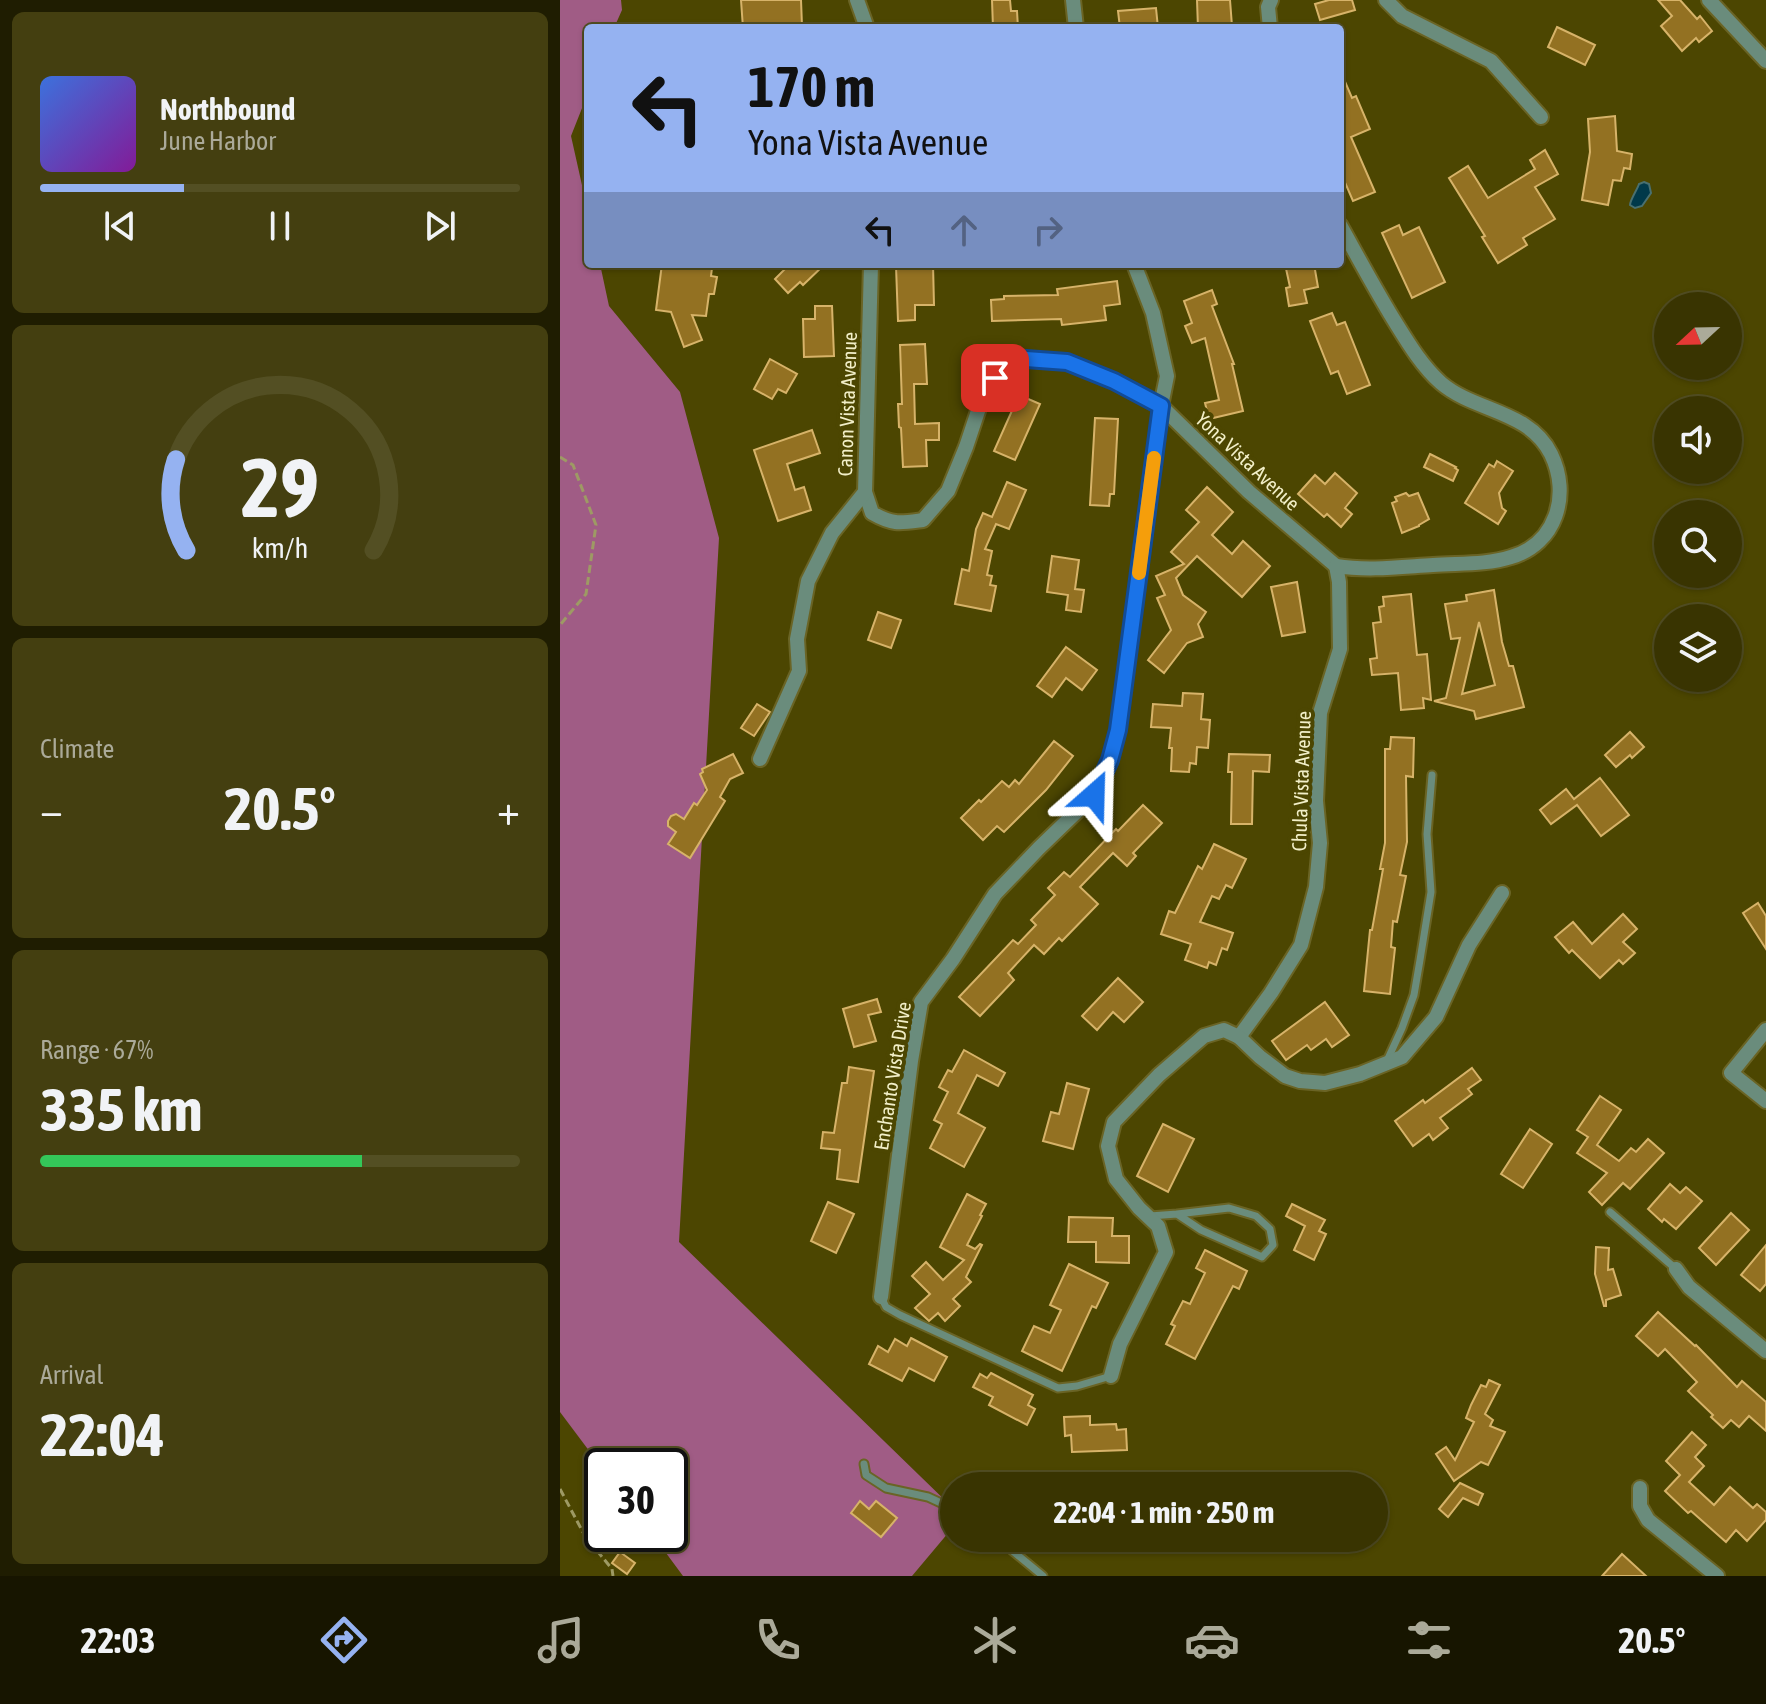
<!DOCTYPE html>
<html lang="en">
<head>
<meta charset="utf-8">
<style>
  :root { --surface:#393401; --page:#443f10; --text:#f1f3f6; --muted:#abaa99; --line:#534f23; --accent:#95b2f1 }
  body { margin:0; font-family:"Asap Condensed",sans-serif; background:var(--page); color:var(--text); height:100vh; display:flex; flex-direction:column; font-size:30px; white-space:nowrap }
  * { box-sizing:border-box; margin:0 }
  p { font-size:26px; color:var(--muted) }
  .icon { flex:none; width:44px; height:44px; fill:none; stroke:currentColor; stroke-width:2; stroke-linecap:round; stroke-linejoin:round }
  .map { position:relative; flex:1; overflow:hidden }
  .panel { display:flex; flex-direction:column; gap:12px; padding:12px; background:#1f1d01; width:560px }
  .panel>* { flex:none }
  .banner { position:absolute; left:24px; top:24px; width:760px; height:244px; border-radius:8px; box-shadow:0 2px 6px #0004,0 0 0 2px var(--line); background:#95b2f1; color:#111; overflow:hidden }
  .needle { width:52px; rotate:248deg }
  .buttons { position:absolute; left:1094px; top:292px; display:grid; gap:16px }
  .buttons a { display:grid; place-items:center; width:88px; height:88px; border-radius:50%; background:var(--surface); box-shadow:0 2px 6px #0004,0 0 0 2px var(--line); font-size:40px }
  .speed { position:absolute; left:24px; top:1448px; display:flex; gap:16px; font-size:40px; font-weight:700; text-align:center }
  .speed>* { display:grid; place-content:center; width:104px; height:104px; border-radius:50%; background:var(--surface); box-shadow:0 2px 6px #0004,0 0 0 2px var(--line); line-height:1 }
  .speed .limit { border:4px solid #111; border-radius:12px; background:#fff; color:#111 }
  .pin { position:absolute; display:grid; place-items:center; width:68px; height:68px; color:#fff; margin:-34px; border-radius:16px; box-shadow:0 4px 12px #0006 }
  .me { position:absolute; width:88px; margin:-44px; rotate:25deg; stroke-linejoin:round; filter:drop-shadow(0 0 6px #0008) }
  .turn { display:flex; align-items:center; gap:28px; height:168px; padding:0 32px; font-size:36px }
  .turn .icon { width:104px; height:104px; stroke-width:2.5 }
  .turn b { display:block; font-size:56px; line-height:68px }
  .lanes { display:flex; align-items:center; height:76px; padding:0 32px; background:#0003; justify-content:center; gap:40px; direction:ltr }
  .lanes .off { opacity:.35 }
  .big { font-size:60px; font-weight:700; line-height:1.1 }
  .panel .card { flex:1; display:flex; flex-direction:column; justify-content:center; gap:12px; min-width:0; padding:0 28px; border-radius:12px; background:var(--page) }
  .panel .dial { align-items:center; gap:0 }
  .dial svg { height:208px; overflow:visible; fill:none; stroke:var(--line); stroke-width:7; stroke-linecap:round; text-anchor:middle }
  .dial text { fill:var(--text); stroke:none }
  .song { display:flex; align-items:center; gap:24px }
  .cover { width:96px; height:96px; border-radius:12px; background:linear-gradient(135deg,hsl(220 70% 55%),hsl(290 70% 35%)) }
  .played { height:8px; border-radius:4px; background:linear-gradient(90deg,var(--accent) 30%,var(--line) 30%) }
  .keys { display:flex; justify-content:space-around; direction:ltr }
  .heat { display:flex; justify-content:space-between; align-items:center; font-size:44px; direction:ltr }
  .charge { height:12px; border-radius:6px; background:linear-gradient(90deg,#34c759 67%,var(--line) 0) }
  .trip { position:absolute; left:380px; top:1472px; width:448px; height:80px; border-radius:40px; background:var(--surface); box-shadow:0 2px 6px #0004,0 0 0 2px var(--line); font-weight:700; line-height:80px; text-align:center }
  .dock { display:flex; height:128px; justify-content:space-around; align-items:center; background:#171500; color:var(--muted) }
  .dock .icon { width:56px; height:56px }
  .dock .current { color:var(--accent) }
  .dock b { font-size:36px; color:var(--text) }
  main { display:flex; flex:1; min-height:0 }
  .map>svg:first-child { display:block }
  .forest { fill:#a05c85 }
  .water { fill:#00394a; stroke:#497070; stroke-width:2 }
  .building { fill:#937122; stroke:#d7b369; stroke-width:2; fill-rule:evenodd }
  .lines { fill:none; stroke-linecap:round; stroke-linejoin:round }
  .lane-casing { stroke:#6a6425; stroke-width:11 }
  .street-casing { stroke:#6a6425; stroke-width:18 }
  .path { stroke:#9e9a64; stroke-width:3; stroke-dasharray:8 4; stroke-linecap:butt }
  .lane { stroke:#6a8c7c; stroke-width:7 }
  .street { stroke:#6a8c7c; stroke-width:14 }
  .route-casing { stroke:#114b97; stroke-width:20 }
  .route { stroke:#1a73e8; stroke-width:14 }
  .slow { stroke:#f59e0b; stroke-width:14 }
  .labels { text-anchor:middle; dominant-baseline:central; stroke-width:8; stroke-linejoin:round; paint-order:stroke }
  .street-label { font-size:20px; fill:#f2efc8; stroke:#4c4601 }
</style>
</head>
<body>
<main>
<section class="panel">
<div class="card">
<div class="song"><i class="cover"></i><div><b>Northbound</b><p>June Harbor</p></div></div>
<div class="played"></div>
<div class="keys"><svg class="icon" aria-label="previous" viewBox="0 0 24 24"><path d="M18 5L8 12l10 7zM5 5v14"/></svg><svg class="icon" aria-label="pause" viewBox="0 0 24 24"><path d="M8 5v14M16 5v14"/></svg><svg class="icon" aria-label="next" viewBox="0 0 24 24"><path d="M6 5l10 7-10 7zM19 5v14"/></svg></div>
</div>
<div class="card dial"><svg viewBox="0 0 100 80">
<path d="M14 69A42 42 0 1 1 86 69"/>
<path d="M14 69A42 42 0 0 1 10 34" stroke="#95b2f1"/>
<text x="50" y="56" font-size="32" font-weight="700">29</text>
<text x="50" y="72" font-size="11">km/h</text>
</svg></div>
<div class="card"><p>Climate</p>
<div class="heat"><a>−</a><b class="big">20.5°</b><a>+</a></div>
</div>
<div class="card"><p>Range · 67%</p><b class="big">335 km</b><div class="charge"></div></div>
<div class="card"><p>Arrival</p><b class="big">22:04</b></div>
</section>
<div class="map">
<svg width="1206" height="1576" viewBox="0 0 1206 1576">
  <rect width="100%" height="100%" fill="#4c4601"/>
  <path class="forest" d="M0,0H61L62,10L54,28H28V93L11,136L28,212V264H40L49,306L120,392L159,538L119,1242L394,1509V1526L352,1576H123L92,1534H110V1466H42V1468L0,1412Z"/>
  <path class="water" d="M1084,182L1089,184L1091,193L1082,206L1075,208L1070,205C1070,200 1077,190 1079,184Z"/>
  <g class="building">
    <path d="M181,0H241L242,26L183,28Z"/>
    <path d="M432,0H450L451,11H457L458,28H433Z"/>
    <path d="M637,0H670L672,26L638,28Z"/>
    <path d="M769,0H792L795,10L760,20L755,4Z"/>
    <path d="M1098,0H1120L1137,19L1140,16L1152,31L1139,42L1136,38L1122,51L1101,26L1112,16Z"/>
    <path d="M596,8L598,28H560L558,11Z"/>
    <path d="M997,27L1035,45L1025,65L988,47Z"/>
    <path d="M780,70L792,98L796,96L810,129L791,137L815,192L793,201L780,171Z"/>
    <path d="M1055,116L1057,151L1072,154L1070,169L1064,168L1061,181L1053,180L1048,205L1022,200L1030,152L1028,119Z"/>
    <path d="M985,150L998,174L975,187L995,219L963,238L967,245L938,263L922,237L925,236L889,178L908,166L928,198L975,169L970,160Z"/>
    <path d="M839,225L843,235L859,227L885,282L852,298L822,233Z"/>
    <path d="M102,264H125L152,268L151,276L157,277L154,294H149L146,316L132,315L142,340L124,347L111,312L96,310Z"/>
    <path d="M218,264H265L243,285L240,282L228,293L215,279L224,270Z"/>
    <path d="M373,264L374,305H355V320L338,321L336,266Z"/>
    <path d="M725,264H754L758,287L744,290L747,303L729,306L726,288L730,287Z"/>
    <path d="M557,281L560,304L544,306L546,320L502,325L501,319L432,321L431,300L444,299V296L498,295L497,289Z"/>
    <path d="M652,290L657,304L652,306L674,364H672L683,411L649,419L645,403L659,400L645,338L632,343L625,326L632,323L624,301Z"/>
    <path d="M255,306H272L274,356L244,357L243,319H255Z"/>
    <path d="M772,313L777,325L785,322L810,385L787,394L778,371L771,374L750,321Z"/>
    <path d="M365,344L367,384H354L355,424L379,423V440H366L367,466L343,467L341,428L339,427L338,404H342L340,345Z"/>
    <path d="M210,359L237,374L226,393L218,389L212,399L194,389Z"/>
    <path d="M459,395L480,404L455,460L434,451Z"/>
    <path d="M535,418L558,419L554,494H550L549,506L530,505Z"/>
    <path d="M252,430L260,453L227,464L235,490L244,487L251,510L218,521L194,450Z"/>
    <path d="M870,454L896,467L895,468L898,470L893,481L864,467Z"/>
    <path d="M937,461L953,471L939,493L942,508L946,511L938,524L905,503L929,464L934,467Z"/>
    <path d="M775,473L797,493L785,508L792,514L781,527L767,514L764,517L738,494L755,475L765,484Z"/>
    <path d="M447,482L466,490L449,529L436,524L425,549L432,551L427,575L432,576L430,585L436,586L431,611L395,604L402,569L409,571L416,529L423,513L432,517Z"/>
    <path d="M647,487L673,512L652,535L672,554L683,541L710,566L682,597L637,556L616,578L623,595L646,612L638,624L643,637L627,643L604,673L588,660L611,630L597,598L605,595L596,576L624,564L611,552L639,522L626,510Z"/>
    <path d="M846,493L849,496L858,493L869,519L859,525V526L842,533L832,503L837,501L835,497Z"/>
    <path d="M492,556L519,560L515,589L524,590L521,612L506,610L508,595L487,592Z"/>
    <path d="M737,582L745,632L722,636L711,587Z"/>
    <path d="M934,590L942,642L949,666H953L964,707L916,719L914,711L874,701L886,698L900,638L891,639L885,604L907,601L906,595ZM919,622L935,685L902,694Z"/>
    <path d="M851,594L857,655L867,654L871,700L863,698L864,708L841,710L838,673L812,675L810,659L817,658L813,623L821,622L819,607L824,606L823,597Z"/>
    <path d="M318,612L341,620L331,648L308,640Z"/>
    <path d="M506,647L537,670L522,690L506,678L492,697L477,686Z"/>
    <path d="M623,693L643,694L641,719L650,720L648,748L637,747L636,764L630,763L629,772L611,771L612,748H609L611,728L591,727L593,704L622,706Z"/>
    <path d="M197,704L210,712L194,736L181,728Z"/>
    <path d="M1070,732L1084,747L1072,758L1070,755L1056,767L1045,755Z"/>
    <path d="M831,737L854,738L853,777L846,776L847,842L840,875L846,876L837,922L833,921L831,947L835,948L830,994L804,991L810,930H812L823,869H820L825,843V749H830Z"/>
    <path d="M494,741L513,756L486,790L444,832L437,826L423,840L401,818L419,800L421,802L442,781L449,787L455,780L459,784Z"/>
    <path d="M173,754L183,773L170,779L160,797L165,801L130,858L108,844L116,832L108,826V821L111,816L116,814L124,819L134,803L137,805L147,790L140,774L143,772L142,769Z"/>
    <path d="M669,754L710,755L709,772L693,771L692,824H671L672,772H668Z"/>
    <path d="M1040,778L1069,815L1041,836L1017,805L991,824L980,810L1006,789L1014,799Z"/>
    <path d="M583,805L602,823L573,853L576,856L567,866L553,853L520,887L538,904L502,941L499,938L484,954L474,945L448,973L454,980L420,1016L399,997L453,940L458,944L476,925L471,920L495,895L488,888L504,872L510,877L556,829L558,831Z"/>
    <path d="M654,844L686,859L672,888L666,885L659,899L652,896L640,922L673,933L667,950L662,948L656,965L649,962L647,968L625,960L631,944L601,934L609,911L615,913L638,866L642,869Z"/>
    <path d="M1198,903L1206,916V949L1183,913Z"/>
    <path d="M1063,914L1077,929L1063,942L1075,953L1063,964L1059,960L1040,978L1012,950L1009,953L995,937L1013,922L1032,944Z"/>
    <path d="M558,978L583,1002L564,1022L553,1012L537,1030L522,1016Z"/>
    <path d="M317,999L321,1012L308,1015L316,1041L294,1047L283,1009Z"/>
    <path d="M765,1002L789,1035L772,1047L766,1039L751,1050L747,1045L726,1060L712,1041Z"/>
    <path d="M404,1050L445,1073L438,1086L417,1075L398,1113L425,1128L404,1167L370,1148L382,1124L374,1120L388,1092L379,1087L388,1070L392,1072Z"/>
    <path d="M289,1067L314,1071L298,1182L277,1179L280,1150L261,1148L263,1132L274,1133L282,1083H287Z"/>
    <path d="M912,1068L921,1080L908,1089L912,1094L880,1118L888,1128L873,1140L869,1134L853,1146L835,1121L863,1100L865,1103Z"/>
    <path d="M507,1083L529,1089L513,1149L483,1141L491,1112L499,1114Z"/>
    <path d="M1040,1096L1061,1110L1037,1145L1059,1161L1071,1148L1076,1152L1088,1139L1104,1153L1070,1189L1063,1183L1042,1205L1029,1192L1047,1173L1017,1153L1028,1137L1017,1130Z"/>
    <path d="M603,1124L634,1139L608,1192L577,1176Z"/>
    <path d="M970,1129L992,1144L963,1188L941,1174Z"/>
    <path d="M1110,1184L1120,1193L1126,1187L1142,1201L1116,1229L1104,1219L1102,1222L1088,1209Z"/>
    <path d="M407,1194L426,1204L420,1215L422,1216L407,1245L415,1249L420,1244L422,1245L406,1277L411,1282L393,1299L400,1306L385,1321L378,1313L369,1321L355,1308L370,1294L352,1276L366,1262L383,1280L404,1260L380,1247Z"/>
    <path d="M268,1202L294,1214L276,1253L251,1241Z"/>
    <path d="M732,1204L765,1220L759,1231L766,1234L754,1260L734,1250L745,1226L726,1216Z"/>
    <path d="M1171,1213L1189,1230L1156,1265L1139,1248Z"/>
    <path d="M509,1217L553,1218L552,1236H569V1263L536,1262V1242H508Z"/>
    <path d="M1206,1245V1284L1200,1291L1181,1275Z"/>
    <path d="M1036,1247L1049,1248L1048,1270L1053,1269L1061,1295L1046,1300V1306H1044L1035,1274Z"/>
    <path d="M645,1250L687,1271L679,1289L673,1286L635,1359L606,1344L615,1326L611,1324L623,1301L630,1304L645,1273L636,1268Z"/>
    <path d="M509,1264L548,1283L536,1308L532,1306L502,1371L462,1351L474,1326L490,1333L501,1310L490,1305Z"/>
    <path d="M1098,1312L1135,1346L1136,1345L1177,1387L1182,1381L1206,1402V1431L1189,1416L1179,1427L1171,1420L1163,1428L1151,1417L1153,1415L1128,1391L1137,1382L1105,1349L1098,1356L1076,1336Z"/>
    <path d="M351,1338L387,1357L374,1381L349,1368L342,1381L309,1364L318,1346L328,1352L335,1339L347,1346Z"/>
    <path d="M431,1373L473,1395L468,1405L475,1409L467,1425L429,1405L433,1397L413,1387L420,1374L427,1378Z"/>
    <path d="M929,1380L940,1385L925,1414L933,1420L930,1426L945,1432L928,1465L921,1462L894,1481L876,1454L886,1447L895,1460L914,1422L906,1418L911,1405L921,1385L926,1387Z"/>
    <path d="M530,1416V1425L556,1424L557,1430L566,1429L567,1450L512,1452L511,1435L505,1436L504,1417Z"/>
    <path d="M1132,1432L1146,1445L1135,1457L1144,1466L1129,1482L1154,1505L1170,1487L1193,1508L1197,1504L1206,1512V1520L1187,1541L1176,1530L1166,1542L1131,1511L1128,1513L1105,1491L1120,1475L1106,1461Z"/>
    <path d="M900,1483L923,1494L918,1505L903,1498L888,1517L879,1509Z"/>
    <path d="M300,1501L309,1509L316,1501L337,1518L321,1537L291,1513Z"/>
    <path d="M60,1552L75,1563L67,1574L52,1563Z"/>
    <path d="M1062,1554L1086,1576H1042Z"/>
  </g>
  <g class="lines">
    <g class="lane-casing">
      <g id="lane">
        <path d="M826,1063L842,1028L854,995L860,960L871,892L867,834L872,775"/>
        <path d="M1050,1212L1116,1269"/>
        <path d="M590,1216L617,1214L641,1230L702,1257L713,1245L710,1229L696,1216L669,1208L617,1214"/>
        <path d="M321,1297L326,1307L340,1315L498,1388L517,1386L551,1376"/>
        <path d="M304,1464L306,1475L326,1488L368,1497L394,1509"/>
        <path d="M437,1538L483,1576"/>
      </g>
    </g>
    <g class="street-casing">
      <g id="street">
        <path d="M297,0L307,28"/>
        <path d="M513,0L516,28"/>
        <path d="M826,0L842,16L931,61L981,117"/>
        <path d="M1149,0L1206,61"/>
        <path d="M710,28L708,7L711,0"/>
        <path d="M305,492L312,513C333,525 340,523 363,520L388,491L406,447L420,405L435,378L466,359L507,362L554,381L601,406L689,492L776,566"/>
        <path d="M200,759L239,671L237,639L248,581L272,533L305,492L311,264"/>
        <path d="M1206,1030L1171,1073L1206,1101"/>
        <path d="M679,1037L711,993L741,945L756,887L760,843L756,801L760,713L780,649L779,582L776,566C808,571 840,567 873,565C898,563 926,565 951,557C996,544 1011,495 991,454C969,410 915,412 881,383C863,367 850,346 837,325C817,293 799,259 780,225"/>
        <path d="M1116,1269L1129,1287L1206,1351"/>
        <path d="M321,1297L351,1061L361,1002L393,959L435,894L479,848L534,795L550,760L558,730L601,406L607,376L593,313L574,264"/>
        <path d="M551,1376L560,1344L606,1252L598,1226L579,1208L556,1179L548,1146L554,1122L599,1075L644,1036L664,1030L679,1037L700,1057L725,1076L740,1081L765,1083L800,1074L842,1057L876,1017L909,945L942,893"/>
        <path d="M1080,1488V1506L1088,1520L1157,1576"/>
      </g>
    </g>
    <g class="path">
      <path d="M0,457L13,465L36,525L26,594L0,625"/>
      <path d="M0,1489L25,1536L52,1569L53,1576"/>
    </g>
    <use href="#lane" class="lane"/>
    <use href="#street" class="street"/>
  </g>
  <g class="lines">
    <g class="route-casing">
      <path id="route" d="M435,378L466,359L507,362L554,381L601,406L558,730L550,760L534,795"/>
    </g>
    <use href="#route" class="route"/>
    <path class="slow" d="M579,573L594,458"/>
  </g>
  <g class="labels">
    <g class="street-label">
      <text transform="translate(287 404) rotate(-88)">Canon Vista Avenue</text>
      <text transform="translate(688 461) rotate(43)">Yona Vista Avenue</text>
      <text transform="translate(741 781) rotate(-88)">Chula Vista Avenue</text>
      <text transform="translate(332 1076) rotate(-81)">Enchanto Vista Drive</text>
    </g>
  </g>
</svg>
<div class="buttons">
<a><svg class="needle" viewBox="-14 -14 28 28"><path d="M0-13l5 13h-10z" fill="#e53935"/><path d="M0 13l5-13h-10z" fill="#abaa99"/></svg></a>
<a><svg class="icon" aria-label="sound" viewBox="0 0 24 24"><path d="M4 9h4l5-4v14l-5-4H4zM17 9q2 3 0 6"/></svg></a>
<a><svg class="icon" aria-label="search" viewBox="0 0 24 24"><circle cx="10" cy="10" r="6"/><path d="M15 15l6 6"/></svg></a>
<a><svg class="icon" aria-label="layers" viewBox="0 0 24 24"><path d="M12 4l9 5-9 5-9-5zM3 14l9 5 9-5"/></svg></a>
</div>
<div class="speed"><div class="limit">30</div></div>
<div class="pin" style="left:435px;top:378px;background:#d93025"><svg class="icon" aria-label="arrive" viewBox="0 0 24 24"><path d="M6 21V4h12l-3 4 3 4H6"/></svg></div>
<svg class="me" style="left:534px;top:795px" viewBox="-20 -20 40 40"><path d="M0-17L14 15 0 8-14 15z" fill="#1a73e8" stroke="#fff" stroke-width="4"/></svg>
<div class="trip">22:04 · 1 min · 250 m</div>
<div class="banner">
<div class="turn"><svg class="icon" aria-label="left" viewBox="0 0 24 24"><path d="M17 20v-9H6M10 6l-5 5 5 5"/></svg><div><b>170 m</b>Yona Vista Avenue</div></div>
<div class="lanes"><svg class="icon" aria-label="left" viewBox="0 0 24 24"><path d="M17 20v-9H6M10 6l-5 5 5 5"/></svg><svg class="icon off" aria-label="ahead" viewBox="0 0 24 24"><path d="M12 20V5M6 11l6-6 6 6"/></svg><svg class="icon off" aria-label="right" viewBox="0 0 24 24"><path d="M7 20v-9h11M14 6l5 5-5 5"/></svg></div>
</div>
</div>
</main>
<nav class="dock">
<b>22:03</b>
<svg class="icon current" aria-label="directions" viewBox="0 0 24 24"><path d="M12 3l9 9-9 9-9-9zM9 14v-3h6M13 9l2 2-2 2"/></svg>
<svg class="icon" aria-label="music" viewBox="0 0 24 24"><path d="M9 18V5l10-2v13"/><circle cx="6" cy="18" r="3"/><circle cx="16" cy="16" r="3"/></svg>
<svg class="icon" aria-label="phone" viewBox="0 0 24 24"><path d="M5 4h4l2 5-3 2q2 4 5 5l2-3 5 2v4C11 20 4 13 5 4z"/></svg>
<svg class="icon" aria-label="climate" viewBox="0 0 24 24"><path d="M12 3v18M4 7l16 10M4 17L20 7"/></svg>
<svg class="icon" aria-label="car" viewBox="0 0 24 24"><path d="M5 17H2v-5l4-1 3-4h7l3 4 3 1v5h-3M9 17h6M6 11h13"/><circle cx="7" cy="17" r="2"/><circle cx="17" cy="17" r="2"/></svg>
<svg class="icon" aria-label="filters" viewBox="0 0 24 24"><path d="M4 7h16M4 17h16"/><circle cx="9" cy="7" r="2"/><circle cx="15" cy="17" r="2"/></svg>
<b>20.5°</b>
</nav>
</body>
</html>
